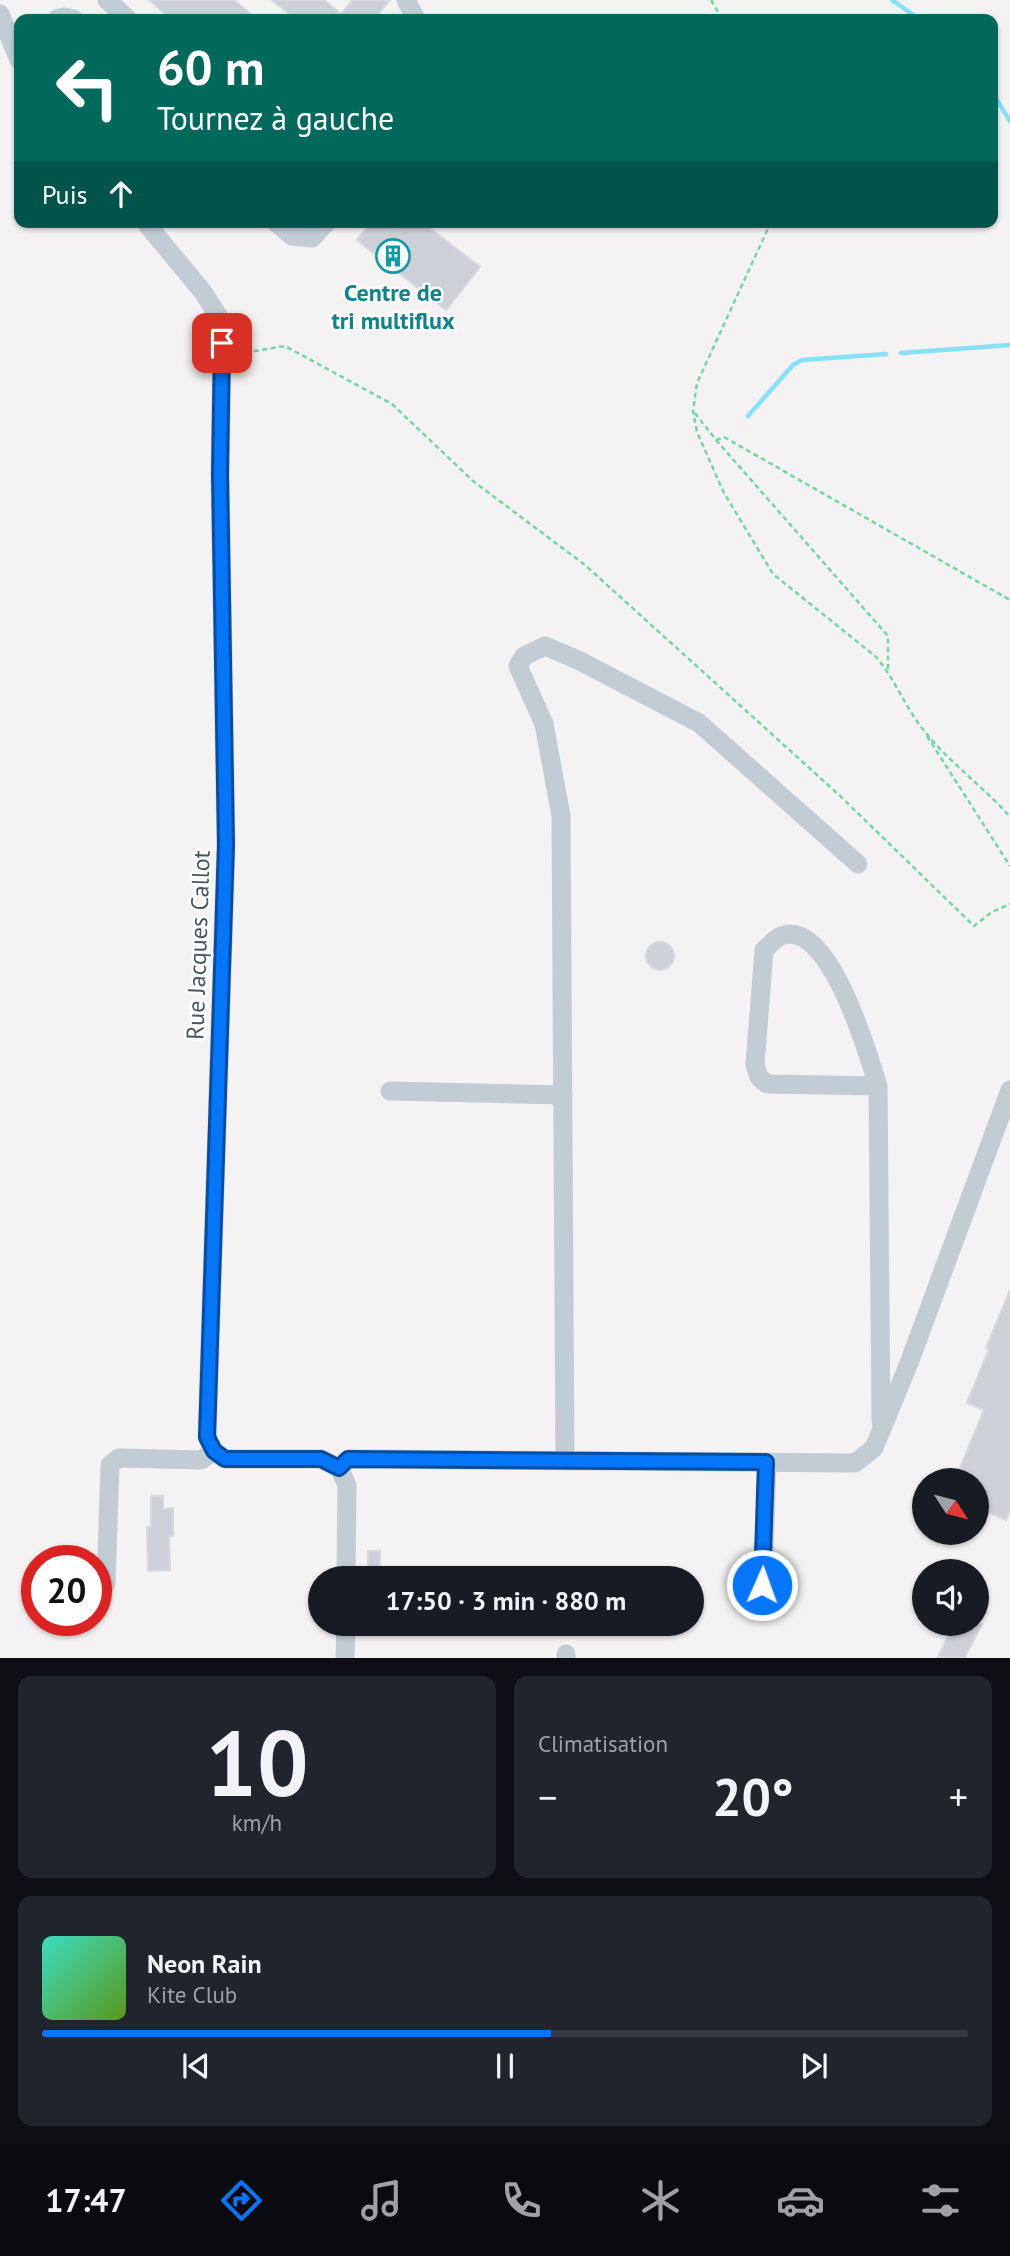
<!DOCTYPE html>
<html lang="fr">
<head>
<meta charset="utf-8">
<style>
  :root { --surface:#171b24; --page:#20242c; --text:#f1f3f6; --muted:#9ea1a6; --line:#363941; --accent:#0676f9 }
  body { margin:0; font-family:"PT Sans",sans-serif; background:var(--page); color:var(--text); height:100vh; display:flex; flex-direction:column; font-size:26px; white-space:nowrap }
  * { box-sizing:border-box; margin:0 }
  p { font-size:23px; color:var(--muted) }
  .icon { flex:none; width:38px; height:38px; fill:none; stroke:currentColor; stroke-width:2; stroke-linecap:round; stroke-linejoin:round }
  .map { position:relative; height:1658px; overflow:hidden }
  .sheet { display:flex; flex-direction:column; gap:18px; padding:18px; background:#0d0f14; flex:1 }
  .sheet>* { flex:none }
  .banner { position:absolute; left:14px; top:14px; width:984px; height:214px; border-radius:14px; box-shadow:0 2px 5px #0004; background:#00695c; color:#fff; overflow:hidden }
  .needle { width:46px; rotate:126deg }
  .buttons { position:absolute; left:912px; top:1468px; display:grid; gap:14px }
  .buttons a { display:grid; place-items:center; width:77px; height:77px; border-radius:50%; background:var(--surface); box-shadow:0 2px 5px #0004; font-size:35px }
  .speed { position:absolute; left:21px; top:1545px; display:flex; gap:14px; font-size:35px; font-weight:700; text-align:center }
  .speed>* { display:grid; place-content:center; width:91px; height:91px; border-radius:50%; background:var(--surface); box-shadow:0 2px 5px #0004; line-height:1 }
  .speed .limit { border:10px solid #d22; background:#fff; color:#111 }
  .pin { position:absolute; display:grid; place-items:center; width:60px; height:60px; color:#fff; margin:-30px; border-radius:14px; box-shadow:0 4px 10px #0006 }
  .me { position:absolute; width:77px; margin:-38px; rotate:2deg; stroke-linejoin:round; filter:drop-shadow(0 0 5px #0008) }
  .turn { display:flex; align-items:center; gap:24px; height:147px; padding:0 28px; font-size:32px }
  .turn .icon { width:91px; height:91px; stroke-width:2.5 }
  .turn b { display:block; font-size:49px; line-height:60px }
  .then { display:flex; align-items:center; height:66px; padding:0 28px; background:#0003; gap:14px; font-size:26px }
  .big { font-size:52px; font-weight:800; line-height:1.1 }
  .sheet .widget { flex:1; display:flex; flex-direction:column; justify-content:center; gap:10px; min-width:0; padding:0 24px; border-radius:14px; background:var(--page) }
  .sheet .dial { align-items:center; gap:0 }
  .dial b { font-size:91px; line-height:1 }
  .song { display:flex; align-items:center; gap:21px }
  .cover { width:84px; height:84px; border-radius:10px; background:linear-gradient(135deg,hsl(170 70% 55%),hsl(90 70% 35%)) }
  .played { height:7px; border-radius:4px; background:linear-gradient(90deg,var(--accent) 55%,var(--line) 55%) }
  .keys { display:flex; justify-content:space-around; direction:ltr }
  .heat { display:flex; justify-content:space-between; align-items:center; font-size:38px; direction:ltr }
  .sheet .tiles { flex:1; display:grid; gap:18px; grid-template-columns:1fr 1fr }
  .widget:last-child { grid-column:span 2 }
  .trip { position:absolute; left:308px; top:1566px; width:396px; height:70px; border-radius:35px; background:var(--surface); box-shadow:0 2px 5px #0004; font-weight:800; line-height:70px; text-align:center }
  .dock { display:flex; height:112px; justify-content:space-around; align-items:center; background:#090b0e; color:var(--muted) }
  .dock .icon { width:49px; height:49px }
  .dock .on { color:var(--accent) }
  .dock b { font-size:32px; color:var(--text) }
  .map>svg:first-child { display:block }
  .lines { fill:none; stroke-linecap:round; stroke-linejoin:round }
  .stream { stroke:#86e1f6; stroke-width:4.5 }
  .building { fill:#cdd1d7; stroke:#d5d8de; stroke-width:2 }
  .path { stroke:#71d7a2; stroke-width:2.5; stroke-dasharray:5 3.5; stroke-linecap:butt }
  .minor { stroke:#c1ccd4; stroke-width:19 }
  .route-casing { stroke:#044da2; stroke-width:18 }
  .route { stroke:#0676f9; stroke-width:12 }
  .labels { text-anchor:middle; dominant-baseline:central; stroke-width:5; stroke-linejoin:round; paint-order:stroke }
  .culture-label { font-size:24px; font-weight:bold; fill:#0d838f; stroke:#fff }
  .street-label { font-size:24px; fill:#475662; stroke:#fff }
</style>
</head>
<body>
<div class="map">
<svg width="1010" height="1658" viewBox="0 0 1010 1658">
  <rect width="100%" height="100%" fill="#f4f2f2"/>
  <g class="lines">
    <g class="stream">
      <path d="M892,0L919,19"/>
      <path d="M992,92L1010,121"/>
      <path d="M901,353L1010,345"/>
      <path d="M748,416L793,365L802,360L886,354"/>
    </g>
  </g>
  <g class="building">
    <path d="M149,0H234L257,19H172Z"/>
    <path d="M272,0H324L341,14L353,0H390L374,19H296Z"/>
    <path d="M371,222H437L431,229L480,267L446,310L357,240Z"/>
    <circle cx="660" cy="956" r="14"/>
    <path d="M1010,1290V1511L1006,1520L976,1507V1480H955L984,1410L967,1403L989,1349L986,1348Z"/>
    <path d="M151,1496H163V1509L173,1508V1536H169L170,1570L148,1571L147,1527H151Z"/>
    <rect x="368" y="1551" width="12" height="27"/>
    <path d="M954,1624H982L965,1657H938Z"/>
  </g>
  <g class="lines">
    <g class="path">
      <path d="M711,0L722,19"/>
      <path d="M771,222L697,383L693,411L697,432L724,493L773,574L875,656C894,677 904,705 922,728C947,761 983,786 1010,817"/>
      <path d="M237,349L255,351L285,346L392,404L473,481L585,565L838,794L974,926L992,912L1010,904"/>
      <path d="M695,413L716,440L888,636V670"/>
      <path d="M716,440L724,437L1010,600"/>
      <path d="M927,736L1010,866"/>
    </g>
    <g class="minor">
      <path d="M107,0L128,19"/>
      <path d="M406,0L416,19"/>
      <path d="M0,14L19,60"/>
      <path d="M57,19L64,17L74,19"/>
      <path d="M145,222L203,292L219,317L222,343L220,474L226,845L207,1437L214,1451L225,1459H321L339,1468L347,1485L346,1578"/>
      <path d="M275,222L292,236L312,238L327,222"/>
      <path d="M878,1086L767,1084L759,1077L755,1065L764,950C769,946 775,938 781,936C829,917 868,1054 878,1086L881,1422"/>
      <path d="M390,1091L563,1095"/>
      <path d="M565,1461L561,816L544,724L518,666L524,656L545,646L578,660L699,723L858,864"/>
      <path d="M339,1468L348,1459L855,1463L874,1448L909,1363L1010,1090"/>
      <path d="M106,1584L110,1465L119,1458L201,1460L214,1451"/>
      <path d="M762,1609L767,1462"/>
      <path d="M566,1654V1658"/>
      <path d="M345,1658L346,1624"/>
    </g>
  </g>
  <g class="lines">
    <g class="route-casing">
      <path id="route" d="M222,343L220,474L226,845L207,1437L214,1451L225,1459H321L339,1468L348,1459L766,1462L762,1585"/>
    </g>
    <use href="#route" class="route"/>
  </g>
  <defs>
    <g id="building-ring" transform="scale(1.75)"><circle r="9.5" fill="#fff" stroke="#0f9aa8" stroke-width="1.5"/><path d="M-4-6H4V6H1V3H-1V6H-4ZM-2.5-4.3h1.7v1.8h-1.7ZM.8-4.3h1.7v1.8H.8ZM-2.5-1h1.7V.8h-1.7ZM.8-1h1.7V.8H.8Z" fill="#0f9aa8"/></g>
  </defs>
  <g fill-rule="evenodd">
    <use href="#building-ring" x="393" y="256"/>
  </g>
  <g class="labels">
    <g class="culture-label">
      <text x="393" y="292">Centre de<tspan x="393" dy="28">tri multiflux</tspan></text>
    </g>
    <g class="street-label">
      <text transform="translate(198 945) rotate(-88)">Rue Jacques Callot</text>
    </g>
  </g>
</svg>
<div class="buttons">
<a><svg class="needle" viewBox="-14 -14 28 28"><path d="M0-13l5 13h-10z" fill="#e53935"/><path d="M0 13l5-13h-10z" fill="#9ea1a6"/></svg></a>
<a><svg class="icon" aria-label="sound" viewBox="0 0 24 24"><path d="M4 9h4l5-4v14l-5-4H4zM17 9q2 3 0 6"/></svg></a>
</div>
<div class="speed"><div class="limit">20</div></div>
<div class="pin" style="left:222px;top:343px;background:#d93025"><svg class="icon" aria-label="arrive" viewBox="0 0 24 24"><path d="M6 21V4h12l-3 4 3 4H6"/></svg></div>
<svg class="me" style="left:762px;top:1585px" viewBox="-20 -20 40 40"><circle r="17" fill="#0676f9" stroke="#fff" stroke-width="3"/><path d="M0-11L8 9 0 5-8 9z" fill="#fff"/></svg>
<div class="trip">17:50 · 3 min · 880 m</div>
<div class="banner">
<div class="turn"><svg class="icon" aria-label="left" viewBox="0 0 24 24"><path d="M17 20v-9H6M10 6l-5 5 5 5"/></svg><div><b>60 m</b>Tournez à gauche</div></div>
<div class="then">Puis<svg class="icon" aria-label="ahead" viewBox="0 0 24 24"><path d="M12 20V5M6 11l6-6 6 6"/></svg></div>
</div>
</div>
<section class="sheet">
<div class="tiles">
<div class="widget dial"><b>10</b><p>km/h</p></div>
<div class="widget"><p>Climatisation</p>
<div class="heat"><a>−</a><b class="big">20°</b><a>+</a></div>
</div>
<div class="widget">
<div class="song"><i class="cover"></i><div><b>Neon Rain</b><p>Kite Club</p></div></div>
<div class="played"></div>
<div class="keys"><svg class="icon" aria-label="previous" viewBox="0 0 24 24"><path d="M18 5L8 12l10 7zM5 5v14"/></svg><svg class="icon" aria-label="pause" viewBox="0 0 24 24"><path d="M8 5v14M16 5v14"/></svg><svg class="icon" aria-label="next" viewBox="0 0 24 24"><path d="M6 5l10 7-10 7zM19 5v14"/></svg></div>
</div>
</div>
</section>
<nav class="dock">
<b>17:47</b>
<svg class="icon on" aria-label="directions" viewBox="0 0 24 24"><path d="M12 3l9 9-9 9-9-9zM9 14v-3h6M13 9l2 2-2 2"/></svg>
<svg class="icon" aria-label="music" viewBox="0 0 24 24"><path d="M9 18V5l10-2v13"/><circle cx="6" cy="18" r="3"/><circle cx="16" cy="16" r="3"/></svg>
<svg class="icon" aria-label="phone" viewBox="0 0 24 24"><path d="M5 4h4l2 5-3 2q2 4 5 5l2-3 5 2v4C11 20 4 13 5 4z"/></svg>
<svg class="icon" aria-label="climate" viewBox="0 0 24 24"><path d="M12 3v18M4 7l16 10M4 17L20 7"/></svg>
<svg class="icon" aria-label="car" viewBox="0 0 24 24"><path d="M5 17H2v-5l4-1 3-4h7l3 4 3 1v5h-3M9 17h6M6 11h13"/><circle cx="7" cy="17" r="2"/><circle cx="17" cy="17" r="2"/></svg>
<svg class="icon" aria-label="filters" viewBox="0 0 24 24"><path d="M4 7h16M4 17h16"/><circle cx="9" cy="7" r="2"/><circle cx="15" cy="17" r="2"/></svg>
</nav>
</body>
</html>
